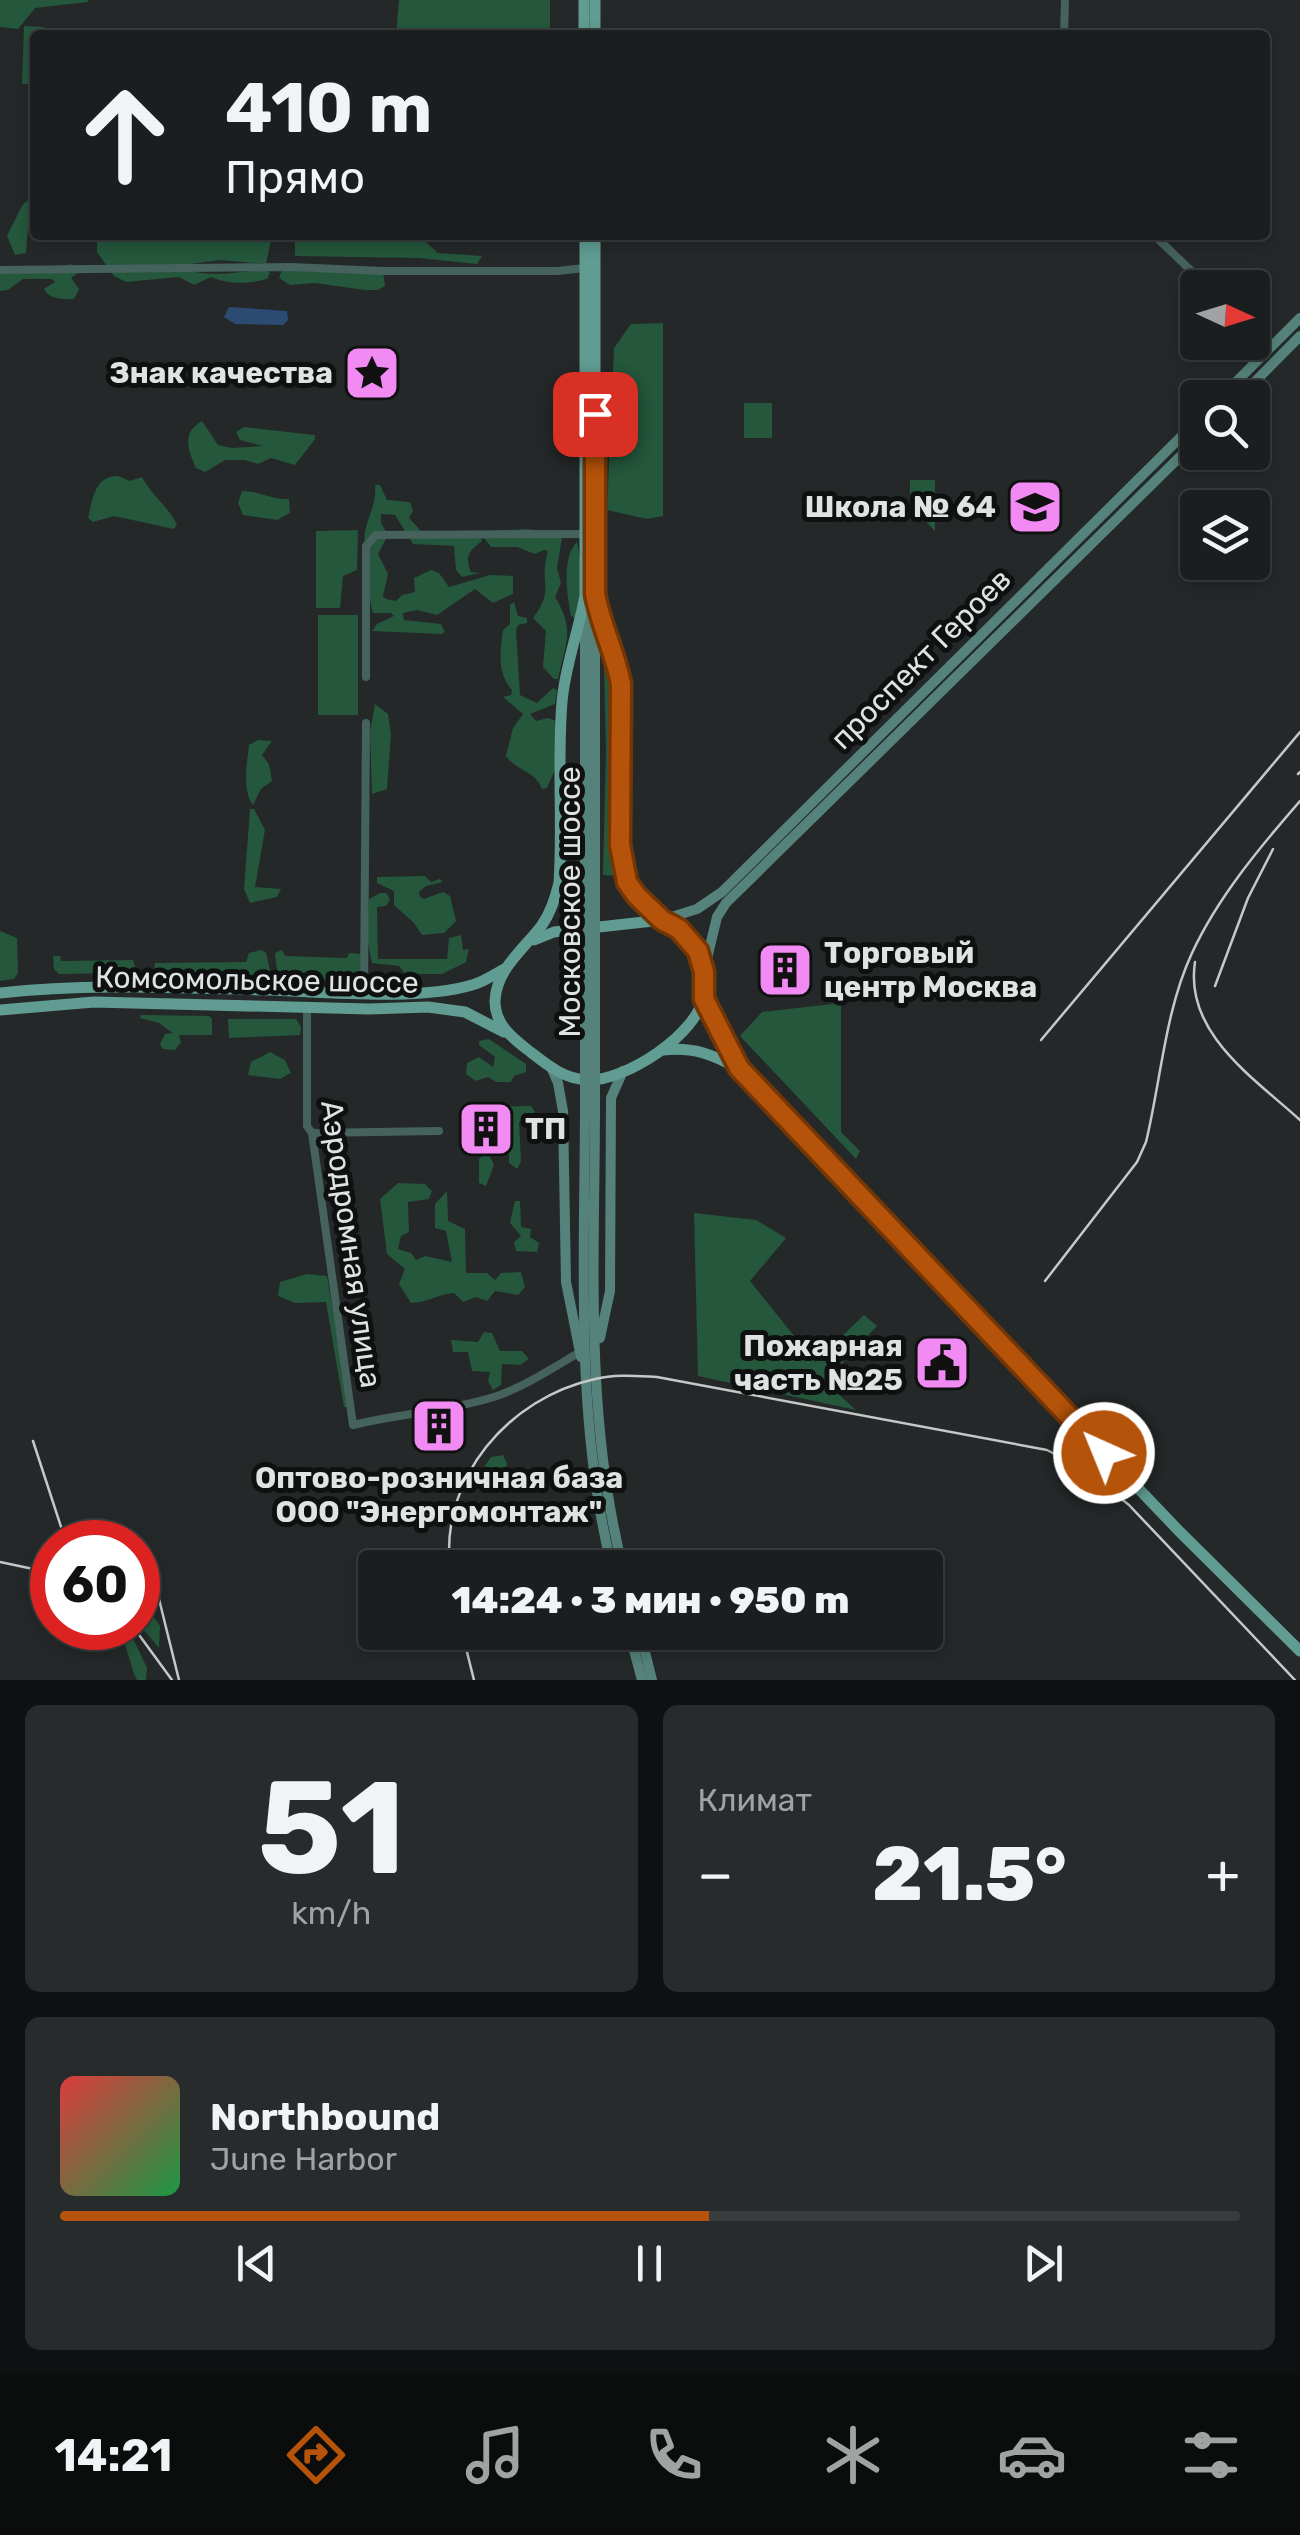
<!DOCTYPE html>
<html lang="ru">
<head>
<meta charset="utf-8">
<style>
  :root { --surface:#1b1e1f; --page:#282b2c; --text:#f1f3f6; --muted:#a0a2a4; --line:#393c3d; --accent:#b45309 }
  body { margin:0; font-family:Rubik,sans-serif; background:var(--page); color:var(--text); height:100vh; display:flex; flex-direction:column; font-size:38px; white-space:nowrap }
  * { box-sizing:border-box; margin:0 }
  p { font-size:32px; color:var(--muted) }
  .icon { flex:none; width:55px; height:55px; fill:none; stroke:currentColor; stroke-width:2; stroke-linecap:round; stroke-linejoin:round }
  .map { position:relative; height:1680px; overflow:hidden }
  .details { display:flex; flex-direction:column; gap:25px; padding:25px; background:#0f1011; flex:1 }
  .details>* { flex:none }
  .hud { position:absolute; left:30px; top:30px; width:1240px; height:210px; border-radius:10px; box-shadow:0 5px 15px #0003,0 0 0 2px var(--line); background:#1b1e1f; color:var(--text); overflow:hidden }
  .needle { width:65px; rotate:94deg }
  .fabs { position:absolute; left:1180px; top:270px; display:grid; gap:20px }
  .fabs a { display:grid; place-items:center; width:90px; height:90px; border-radius:10px; background:var(--surface); box-shadow:0 5px 15px #0003,0 0 0 2px var(--line); font-size:50px }
  .speed { position:absolute; left:30px; top:1520px; display:flex; gap:20px; font-size:50px; font-weight:700; text-align:center }
  .speed>* { display:grid; place-content:center; width:130px; height:130px; border-radius:50%; background:var(--surface); box-shadow:0 5px 15px #0003,0 0 0 2px var(--line); line-height:1 }
  .speed .limit { border:15px solid #d22; background:#fff; color:#111 }
  .pin { position:absolute; display:grid; place-items:center; width:85px; height:85px; color:#fff; margin:-42px; border-radius:20px; box-shadow:0 5px 15px #0006 }
  .me { position:absolute; width:110px; margin:-55px; rotate:316deg; stroke-linejoin:round; filter:drop-shadow(0 0 8px #0008) }
  .turn { display:flex; align-items:center; gap:35px; height:210px; padding:0 30px; font-size:45px }
  .turn .icon { width:130px; height:130px; stroke-width:2.5 }
  .turn b { display:block; font-size:70px; line-height:85px }
  .big { font-size:75px; font-weight:800; line-height:1.1 }
  .details .tile { flex:1; display:flex; flex-direction:column; justify-content:center; gap:15px; min-width:0; padding:0 35px; border-radius:15px; background:var(--page) }
  .details .dial { align-items:center; gap:0 }
  .dial b { font-size:130px; line-height:1 }
  .song { display:flex; align-items:center; gap:30px }
  .cover { width:120px; height:120px; border-radius:15px; background:linear-gradient(135deg,hsl(0 70% 55%),hsl(140 70% 35%)) }
  .played { height:10px; border-radius:5px; background:linear-gradient(90deg,var(--accent) 55%,var(--line) 55%) }
  .keys { display:flex; justify-content:space-around; direction:ltr }
  .heat { display:flex; justify-content:space-between; align-items:center; font-size:55px; direction:ltr }
  .details .tiles { flex:1; display:grid; gap:25px; grid-template-columns:1fr 1fr }
  .tile:last-child { grid-column:span 2 }
  .trip { position:absolute; left:358px; top:1550px; width:585px; height:100px; border-radius:10px; background:var(--surface); box-shadow:0 5px 15px #0003,0 0 0 2px var(--line); font-weight:800; line-height:100px; text-align:center }
  .tab-bar { display:flex; height:160px; justify-content:space-around; align-items:center; background:#0b0c0c; color:var(--muted) }
  .tab-bar .icon { width:70px; height:70px }
  .tab-bar .active { color:var(--accent) }
  .tab-bar b { font-size:45px; color:var(--text) }
  .map>svg:first-child { display:block }
  .green { fill:#24573c }
  .water { fill:#2c4b72 }
  .lines { fill:none; stroke-linecap:round; stroke-linejoin:round }
  .minor { stroke:#46625d; stroke-width:8 }
  .secondary { stroke:#55837b; stroke-width:10 }
  .primary { stroke:#609c92; stroke-width:11 }
  .rail { stroke:#c5c8c8; stroke-width:2.5 }
  .secondary-bridge { stroke:#55837b; stroke-width:10 }
  .route-casing { stroke:#753606; stroke-width:25 }
  .route { stroke:#b45309; stroke-width:18 }
  .labels { text-anchor:middle; dominant-baseline:central; stroke-width:10; stroke-linejoin:round; paint-order:stroke }
  .poi-label { font-size:30px; font-weight:bold; fill:#e0e3e3; stroke:#0f1111; text-anchor:end }
  .street-label { font-size:30px; fill:#e0e3e3; stroke:#0f1111 }
</style>
</head>
<body>
<div class="map">
<svg width="1300" height="1680" viewBox="0 0 1300 1680">
  <rect width="100%" height="100%" fill="#242829"/>
  <g class="green">
    <path d="M0,0H88V2L35,8L18,29L0,27Z"/>
    <path d="M399,0H550V35H396Z"/>
    <path d="M24,26L45,27V35H35V84H22Z"/>
    <path d="M35,197V226H28L26,253L15,255L7,236L23,204Z"/>
    <path d="M97,235H272L266,264L220,260L182,265C195,280 245,272 265,269L270,273L267,279C249,284 229,285 211,277L194,285L179,277L126,282L114,276L97,252Z"/>
    <path d="M295,235H418L438,253L482,256L477,264L419,258L295,256Z"/>
    <path d="M70,264L79,267V272L71,278L79,289L74,299C62,299 50,300 44,289L55,282L52,279H23L8,290L0,291V266L62,267Z"/>
    <path d="M287,269L383,272L385,286L378,290H365L315,283L290,285L279,278L282,270Z"/>
    <path d="M663,323V516L647,519L607,510L614,348L631,324Z"/>
    <rect x="744" y="403" width="28" height="35"/>
    <path d="M202,421L218,445L232,448L263,446L240,440L236,432L244,427L315,435V439L295,465L271,458L258,464L245,460H225L205,472L196,468C188,450 181,433 202,421Z"/>
    <path d="M118,476L130,481L142,477C152,496 169,507 177,525L174,529L114,516L93,522L88,518C93,499 94,476 118,476Z"/>
    <path d="M910,480H935V531L910,505Z"/>
    <path d="M375,485H380L387,500L410,502L413,511L409,518L422,532L480,537L482,541C470,551 464,554 471,572L480,573L462,577L456,570L454,546L413,544L395,515L381,514V523L388,535L378,554L388,574L383,596L386,599L396,601L402,595L415,592L414,578L431,570L439,573L449,587L490,575L513,576V594L493,603L475,589L437,615L417,610L403,613L404,620L441,624L445,632L441,634L372,631L377,624L394,616L391,613H373C367,590 362,556 365,532C368,515 377,504 375,485Z"/>
    <path d="M242,491C259,491 272,500 289,499L290,513L277,520L243,515L238,503Z"/>
    <path d="M526,529L560,532L562,537L557,568L561,583L555,597C576,631 565,644 558,679H554L543,667L546,631L533,618C556,587 538,586 548,551L544,550L535,554L517,547H491L484,538L488,531Z"/>
    <path d="M358,530L357,570L343,576L340,608H316V531Z"/>
    <path d="M577,542L583,573L576,619L571,616C567,595 561,558 577,542Z"/>
    <path d="M514,602L518,616L527,618V623L518,625L516,630L520,695L537,703L553,688L557,690L555,704L530,714L536,721L548,718L556,721L555,770L547,788L542,789C536,771 515,770 506,756L513,728L523,714L503,697L511,695L512,690C497,673 500,653 503,630L510,624V605Z"/>
    <rect x="318" y="615" width="40" height="100"/>
    <path d="M607,666H613L617,698L616,876L603,875L606,751L604,668Z"/>
    <path d="M375,704L388,714L391,734L387,789L372,794L370,732Z"/>
    <path d="M258,740L272,741L262,755L269,764L272,781L261,789L253,805C242,792 247,762 249,745Z"/>
    <path d="M250,809H254L265,830L255,887L281,889L277,897L250,903L244,889Z"/>
    <path d="M425,876L431,882L440,879L443,882L426,886L419,892L420,897L424,899L443,892L450,896L456,921L444,933L422,935L414,923L394,905V891L377,883V877Z"/>
    <path d="M380,893H386L390,899L386,906L377,907L378,959H447L449,938L461,935L463,950L469,949L466,962L442,974H405L399,966L372,963L367,939L369,899Z"/>
    <path d="M0,931L17,938L18,973L14,979L0,981Z"/>
    <path d="M261,950L266,953L272,979L155,977L153,973L155,963L246,962L249,953Z"/>
    <path d="M282,950L285,956L347,958L349,953L361,954L360,981L278,980L275,953Z"/>
    <path d="M53,956H60L61,961L133,960L136,969L133,973L59,974L54,969Z"/>
    <path d="M841,1003V1132L860,1151L856,1159L740,1036L762,1012Z"/>
    <path d="M141,1015L209,1016L212,1019V1035H179L181,1042L175,1050L163,1049L160,1044L165,1034L173,1033L159,1023L140,1018Z"/>
    <path d="M228,1019H296L301,1027L300,1035L229,1038Z"/>
    <path d="M489,1039L526,1064V1072L514,1076L511,1082H496L488,1077L476,1081L466,1074L467,1063L479,1057L493,1067L495,1057L479,1045V1041Z"/>
    <path d="M270,1052L285,1060L291,1073L280,1079L248,1075L251,1062Z"/>
    <path d="M531,1106L535,1112L519,1122L521,1162L517,1169L509,1163V1142L501,1134L507,1116L485,1115L492,1142L488,1153L494,1165L486,1186L479,1183V1159L485,1153L477,1143L472,1107Z"/>
    <path d="M398,1183L425,1184L432,1191L429,1199L408,1202L409,1232L401,1236L398,1249L411,1253L416,1260L425,1256L452,1262L446,1231L435,1228V1204L447,1191L448,1221L465,1229L466,1273H487L495,1280L501,1273L521,1272L525,1287L518,1295L495,1291L487,1301L476,1297L463,1302L454,1293C438,1294 427,1303 411,1303L399,1284L405,1269L387,1254L380,1199Z"/>
    <path d="M515,1201H520L521,1227L531,1229L530,1237L539,1243L537,1252L516,1251L514,1242L521,1236L510,1223Z"/>
    <path d="M694,1213L756,1220L786,1238L750,1281L815,1362L864,1315L877,1326L825,1382L856,1410L698,1376Z"/>
    <path d="M307,1274L327,1276L349,1407H344L326,1302L295,1303L278,1296L280,1282Z"/>
    <path d="M484,1332L492,1333L500,1351H522L529,1359L520,1365L502,1364L501,1385L493,1390L488,1381L490,1372L472,1371L468,1352H453L451,1340L478,1342Z"/>
    <path d="M503,1455L507,1464L503,1485L494,1490L483,1485L480,1473L491,1457Z"/>
    <path d="M138,1548L154,1601L153,1616L160,1626L159,1648L138,1623Z"/>
    <path d="M120,1628H128L147,1668L146,1680H137L134,1674Z"/>
  </g>
  <path class="water" d="M229,307L287,311L288,320L283,325L235,324L224,317Z"/>
  <g class="lines">
    <g class="minor">
      <path d="M1064,35L1065,0"/>
      <path d="M1154,235L1209,288"/>
      <path d="M0,270L291,267L383,271H557L585,268"/>
      <path d="M1252,327L1273,345"/>
      <path d="M366,677V546L376,535L585,534"/>
      <path d="M364,993L366,723"/>
      <path d="M307,1008V1126L312,1133L353,1425C401,1413 450,1411 497,1396C526,1386 554,1367 580,1352"/>
      <path d="M312,1133L439,1131"/>
    </g>
    <g class="secondary">
      <path d="M1220,398L1300,318"/>
      <path d="M1239,398L1300,336"/>
      <path d="M595,607V876"/>
      <path d="M585,611V876"/>
      <path d="M662,920L697,909L722,892L1198,420"/>
      <path d="M704,971L717,917L726,903L1198,439"/>
      <path d="M551,1067L558,1083L563,1111L566,1282L581,1357"/>
      <path d="M585,1102C585,1257 574,1415 612,1568"/>
      <path d="M595,1102C595,1257 584,1416 623,1568"/>
      <path d="M600,1338L610,1291L611,1098L623,1071"/>
      <path d="M629,1632L642,1680"/>
      <path d="M640,1632L652,1680"/>
    </g>
    <g class="primary">
      <path d="M584,0V35"/>
      <path d="M595,0V35"/>
      <path d="M585,235V595C579,631 565,665 562,702C557,762 563,823 559,883C555,898 551,912 542,925C525,948 496,969 495,1001C495,1024 511,1037 528,1050C546,1064 563,1079 588,1080C626,1081 698,1034 704,995C713,926 650,930 627,882C611,847 623,730 621,685C616,653 601,626 595,594V235"/>
      <path d="M534,940L554,932L662,920"/>
      <path d="M0,993C89,983 178,988 267,990C325,992 418,1001 472,985C484,982 495,974 506,968"/>
      <path d="M704,999L739,1069L768,1101L1179,1531L1300,1651"/>
      <path d="M0,1010L94,1002L369,1009L428,1007L465,1012L504,1032"/>
      <path d="M663,1050C694,1047 712,1054 739,1069"/>
    </g>
    <g class="rail">
      <path d="M1298,774L1300,772"/>
      <path d="M1195,962C1184,1033 1254,1078 1300,1120"/>
      <path d="M1215,986L1248,898L1273,849"/>
      <path d="M1041,1040L1300,732"/>
      <path d="M1045,1281L1137,1162L1146,1142C1161,1080 1165,1011 1192,953C1218,897 1260,847 1300,801"/>
      <path d="M33,1441L66,1542"/>
      <path d="M0,1562L52,1573"/>
      <path d="M450,1568C440,1477 509,1398 595,1379C616,1374 636,1376 657,1377L1047,1450L1087,1471L1129,1505L1295,1680"/>
      <path d="M157,1591L179,1680"/>
      <path d="M134,1628L172,1680"/>
      <path d="M462,1632L474,1680"/>
    </g>
    <g class="secondary-bridge">
      <path d="M585,1102V876"/>
      <path d="M595,1102V876"/>
    </g>
  </g>
  <g class="lines">
    <g class="route-casing">
      <path id="route" d="M595,414V594C601,626 615,653 621,684L620,845L627,882L636,895L662,920L679,929L698,951L704,972V999L739,1068L1104,1453"/>
    </g>
    <use href="#route" class="route"/>
  </g>
  <defs>
    <g id="sight-square" transform="scale(2.875)"><rect x="-9" y="-9" width="18" height="18" rx="4" fill="#f28af3" stroke="#0f1111"/><path d="M0-6L1.8-2.2L6-1.7L2.9 1.2L3.7 5.4L0 3.3L-3.7 5.4L-2.9 1.2L-6-1.7L-1.8-2.2Z" fill="#111"/></g>
    <g id="school-square" transform="scale(2.875)"><rect x="-9" y="-9" width="18" height="18" rx="4" fill="#f28af3" stroke="#0f1111"/><path d="M0-5L7-2L0 1L-7-2ZM-4 1L0 2.5L4 1V4Q0 6-4 4Z" fill="#111"/></g>
    <g id="building-square" transform="scale(2.875)"><rect x="-9" y="-9" width="18" height="18" rx="4" fill="#f28af3" stroke="#0f1111"/><path d="M-4-6H4V6H1V3H-1V6H-4ZM-2.5-4.3h1.7v1.8h-1.7ZM.8-4.3h1.7v1.8H.8ZM-2.5-1h1.7V.8h-1.7ZM.8-1h1.7V.8H.8Z" fill="#111"/></g>
    <g id="civic-square" transform="scale(2.875)"><rect x="-9" y="-9" width="18" height="18" rx="4" fill="#f28af3" stroke="#0f1111"/><path d="M-.6-6.5H3V-4.5H.6V-3L4-1V1h2V6H-6V1h2V-1L-.6-3ZM-1.2 2.5V6h2.4V2.5Z" fill="#111"/></g>
  </defs>
  <g fill-rule="evenodd">
    <use href="#sight-square" x="372" y="373"/>
    <use href="#school-square" x="1035" y="507"/>
    <use href="#building-square" x="785" y="970"/>
    <use href="#building-square" x="486" y="1129"/>
    <use href="#civic-square" x="942" y="1363"/>
    <use href="#building-square" x="439" y="1426"/>
  </g>
  <g class="labels">
    <g class="poi-label">
      <text x="333" y="373">Знак качества</text>
      <text x="996" y="507">Школа № 64</text>
      <text x="824" y="953" text-anchor="start">Торговый<tspan x="824" dy="34">центр Москва</tspan></text>
      <text x="525" y="1129" text-anchor="start">ТП</text>
      <text x="903" y="1346">Пожарная<tspan x="903" dy="34">часть №25</tspan></text>
      <text x="439" y="1478" text-anchor="middle">Оптово-розничная база<tspan x="439" dy="34">ООО "Энергомонтаж"</tspan></text>
    </g>
    <g class="street-label">
      <text transform="translate(921 659) rotate(-45)">проспект Героев</text>
      <text transform="translate(570 902) rotate(-90)">Московское шоссе</text>
      <text transform="translate(257 980) rotate(1)">Комсомольское шоссе</text>
      <text transform="translate(351 1244) rotate(82)">Аэродромная улица</text>
    </g>
  </g>
</svg>
<div class="fabs">
<a><svg class="needle" viewBox="-14 -14 28 28"><path d="M0-13l5 13h-10z" fill="#e53935"/><path d="M0 13l5-13h-10z" fill="#a0a2a4"/></svg></a>
<a><svg class="icon" aria-label="search" viewBox="0 0 24 24"><circle cx="10" cy="10" r="6"/><path d="M15 15l6 6"/></svg></a>
<a><svg class="icon" aria-label="layers" viewBox="0 0 24 24"><path d="M12 4l9 5-9 5-9-5zM3 14l9 5 9-5"/></svg></a>
</div>
<div class="speed"><div class="limit">60</div></div>
<div class="pin" style="left:595px;top:414px;background:#d93025"><svg class="icon" aria-label="arrive" viewBox="0 0 24 24"><path d="M6 21V4h12l-3 4 3 4H6"/></svg></div>
<svg class="me" style="left:1104px;top:1453px" viewBox="-20 -20 40 40"><circle r="17" fill="#b45309" stroke="#fff" stroke-width="3"/><path d="M0-11L8 9 0 5-8 9z" fill="#fff"/></svg>
<div class="trip">14:24 · 3 мин · 950 m</div>
<div class="hud">
<div class="turn"><svg class="icon" aria-label="ahead" viewBox="0 0 24 24"><path d="M12 20V5M6 11l6-6 6 6"/></svg><div><b>410 m</b>Прямо</div></div>
</div>
</div>
<section class="details">
<div class="tiles">
<div class="tile dial"><b>51</b><p>km/h</p></div>
<div class="tile"><p>Климат</p>
<div class="heat"><a>−</a><b class="big">21.5°</b><a>+</a></div>
</div>
<div class="tile">
<div class="song"><i class="cover"></i><div><b>Northbound</b><p>June Harbor</p></div></div>
<div class="played"></div>
<div class="keys"><svg class="icon" aria-label="previous" viewBox="0 0 24 24"><path d="M18 5L8 12l10 7zM5 5v14"/></svg><svg class="icon" aria-label="pause" viewBox="0 0 24 24"><path d="M8 5v14M16 5v14"/></svg><svg class="icon" aria-label="next" viewBox="0 0 24 24"><path d="M6 5l10 7-10 7zM19 5v14"/></svg></div>
</div>
</div>
</section>
<nav class="tab-bar">
<b>14:21</b>
<svg class="icon active" aria-label="directions" viewBox="0 0 24 24"><path d="M12 3l9 9-9 9-9-9zM9 14v-3h6M13 9l2 2-2 2"/></svg>
<svg class="icon" aria-label="music" viewBox="0 0 24 24"><path d="M9 18V5l10-2v13"/><circle cx="6" cy="18" r="3"/><circle cx="16" cy="16" r="3"/></svg>
<svg class="icon" aria-label="phone" viewBox="0 0 24 24"><path d="M5 4h4l2 5-3 2q2 4 5 5l2-3 5 2v4C11 20 4 13 5 4z"/></svg>
<svg class="icon" aria-label="climate" viewBox="0 0 24 24"><path d="M12 3v18M4 7l16 10M4 17L20 7"/></svg>
<svg class="icon" aria-label="car" viewBox="0 0 24 24"><path d="M5 17H2v-5l4-1 3-4h7l3 4 3 1v5h-3M9 17h6M6 11h13"/><circle cx="7" cy="17" r="2"/><circle cx="17" cy="17" r="2"/></svg>
<svg class="icon" aria-label="filters" viewBox="0 0 24 24"><path d="M4 7h16M4 17h16"/><circle cx="9" cy="7" r="2"/><circle cx="15" cy="17" r="2"/></svg>
</nav>
</body>
</html>
